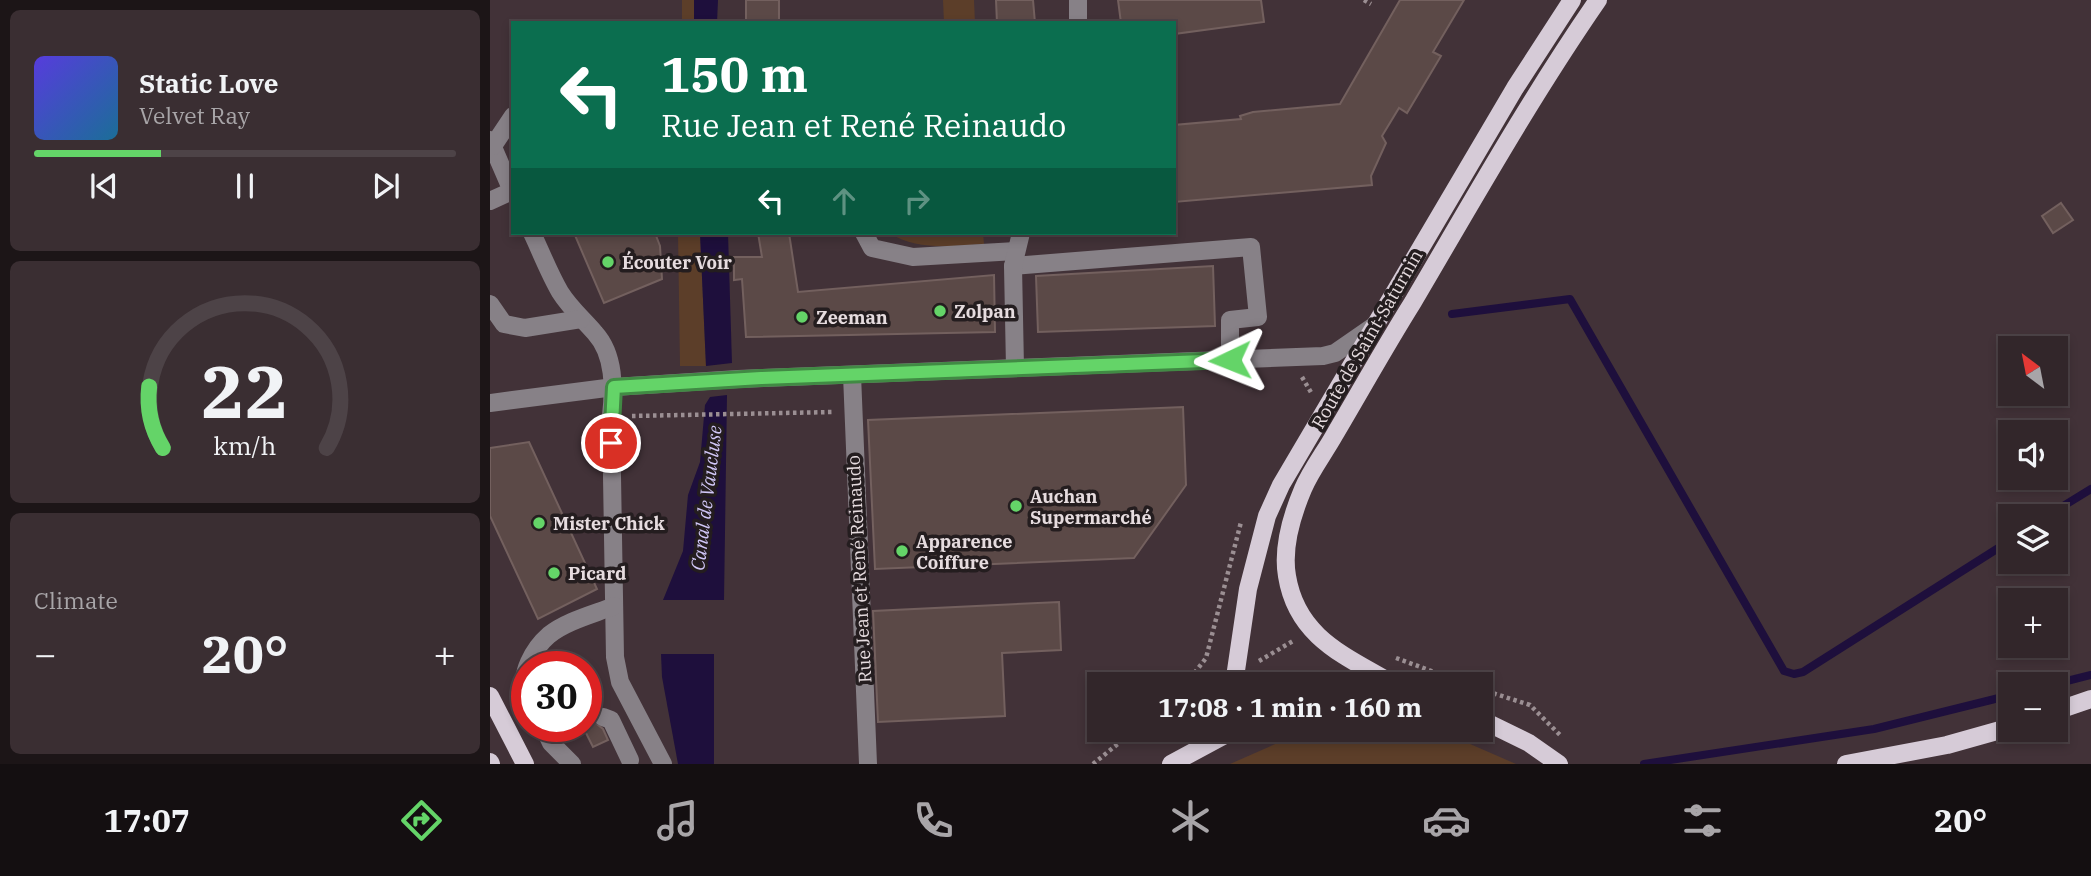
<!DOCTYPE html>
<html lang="en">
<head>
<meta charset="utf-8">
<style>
  :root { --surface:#32262a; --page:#3a2e32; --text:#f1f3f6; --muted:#a8a5a8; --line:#4d4347; --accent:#64d468 }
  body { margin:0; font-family:"IBM Plex Serif",serif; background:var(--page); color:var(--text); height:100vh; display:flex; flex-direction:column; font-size:26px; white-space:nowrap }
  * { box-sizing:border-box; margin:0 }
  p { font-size:23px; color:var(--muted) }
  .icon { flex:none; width:38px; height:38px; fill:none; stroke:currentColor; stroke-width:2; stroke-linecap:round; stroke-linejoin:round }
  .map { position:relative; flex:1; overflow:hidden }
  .side { display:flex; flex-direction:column; gap:10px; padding:10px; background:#1c1517; width:490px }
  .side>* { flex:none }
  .top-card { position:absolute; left:21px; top:21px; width:665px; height:214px; border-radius:0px; box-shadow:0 4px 10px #0003,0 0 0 2px var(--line); background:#0b6e4f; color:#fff; overflow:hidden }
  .needle { width:46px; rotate:328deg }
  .buttons { position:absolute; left:1508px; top:336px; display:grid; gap:14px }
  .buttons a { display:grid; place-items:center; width:70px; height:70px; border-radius:0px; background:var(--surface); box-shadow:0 4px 10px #0003,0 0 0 2px var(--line); font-size:35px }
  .speed { position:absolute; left:21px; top:651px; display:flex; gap:14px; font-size:35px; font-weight:700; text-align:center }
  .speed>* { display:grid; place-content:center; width:91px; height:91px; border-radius:50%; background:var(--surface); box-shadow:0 4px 10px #0003,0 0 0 2px var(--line); line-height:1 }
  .speed .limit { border:10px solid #d22; background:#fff; color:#111 }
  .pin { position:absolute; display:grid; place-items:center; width:60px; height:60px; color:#fff; margin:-30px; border:4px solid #fff; border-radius:50%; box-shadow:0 2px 7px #0007 }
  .me { position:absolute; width:77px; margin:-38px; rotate:268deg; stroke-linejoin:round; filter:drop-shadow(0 0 5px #0008) }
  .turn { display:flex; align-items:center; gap:24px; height:147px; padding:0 35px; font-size:32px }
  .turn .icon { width:91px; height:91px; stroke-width:2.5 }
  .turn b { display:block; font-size:49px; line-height:60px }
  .lanes { display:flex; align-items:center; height:66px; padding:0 35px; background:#0003; justify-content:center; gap:35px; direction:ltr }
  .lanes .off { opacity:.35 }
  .big { font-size:52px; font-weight:700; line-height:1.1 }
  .side .widget { flex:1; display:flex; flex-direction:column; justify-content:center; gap:10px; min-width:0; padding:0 24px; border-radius:10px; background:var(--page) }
  .side .dial { align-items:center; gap:0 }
  .dial svg { height:182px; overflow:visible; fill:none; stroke:var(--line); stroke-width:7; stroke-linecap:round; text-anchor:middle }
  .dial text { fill:var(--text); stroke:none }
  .song { display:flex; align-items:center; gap:21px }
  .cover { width:84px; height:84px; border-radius:10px; background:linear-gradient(135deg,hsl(250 70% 55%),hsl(200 70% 35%)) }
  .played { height:7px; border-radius:4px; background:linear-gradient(90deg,var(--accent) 30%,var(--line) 30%) }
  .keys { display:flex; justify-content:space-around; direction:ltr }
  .heat { display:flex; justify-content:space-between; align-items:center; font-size:38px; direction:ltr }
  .trip { position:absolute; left:597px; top:672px; width:406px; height:70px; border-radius:0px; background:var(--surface); box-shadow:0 4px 10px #0003,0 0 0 2px var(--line); font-weight:700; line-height:70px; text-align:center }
  .tabs { display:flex; height:112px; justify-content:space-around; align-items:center; background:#140f11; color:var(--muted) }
  .tabs .icon { width:49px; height:49px }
  .tabs .active { color:var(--accent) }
  .tabs b { font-size:32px; color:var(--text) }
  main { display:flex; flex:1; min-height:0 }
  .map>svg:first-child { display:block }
  .green { fill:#5c3e29 }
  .water { fill:#1e0f3c }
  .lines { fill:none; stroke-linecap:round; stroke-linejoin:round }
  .stream { stroke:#1e0f3c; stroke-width:8 }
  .building { fill:#5b4947; stroke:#73605e; stroke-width:2 }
  .minor-tunnel { stroke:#5b4c51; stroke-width:18; stroke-dasharray:18 9; stroke-linecap:butt }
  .path { stroke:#9b8f93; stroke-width:4.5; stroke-dasharray:3.5 3.5; stroke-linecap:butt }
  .minor { stroke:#878187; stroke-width:18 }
  .major { stroke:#d6cbd7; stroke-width:18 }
  .route-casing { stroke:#418a44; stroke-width:18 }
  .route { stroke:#64d468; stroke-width:12 }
  .poi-dot { fill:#64d468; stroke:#241d1f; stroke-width:2.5 }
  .labels { text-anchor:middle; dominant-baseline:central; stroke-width:7; stroke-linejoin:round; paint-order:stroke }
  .poi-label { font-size:18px; font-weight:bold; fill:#e6dcdf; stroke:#241d1f; text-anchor:start }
  .street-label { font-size:18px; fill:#e6dcdf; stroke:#241d1f }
  .water-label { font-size:19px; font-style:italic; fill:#d1c7f7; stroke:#241d1f }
</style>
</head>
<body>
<main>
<section class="side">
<div class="widget">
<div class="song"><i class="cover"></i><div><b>Static Love</b><p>Velvet Ray</p></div></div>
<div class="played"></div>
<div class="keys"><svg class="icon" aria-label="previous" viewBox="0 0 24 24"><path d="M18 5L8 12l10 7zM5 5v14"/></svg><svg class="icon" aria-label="pause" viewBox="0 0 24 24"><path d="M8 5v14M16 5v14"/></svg><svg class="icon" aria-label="next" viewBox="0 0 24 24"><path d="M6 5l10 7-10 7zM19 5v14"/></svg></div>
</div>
<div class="widget dial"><svg viewBox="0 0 100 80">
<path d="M14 69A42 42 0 1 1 86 69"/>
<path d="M14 69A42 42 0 0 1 8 42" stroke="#64d468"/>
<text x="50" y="56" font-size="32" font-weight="700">22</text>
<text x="50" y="72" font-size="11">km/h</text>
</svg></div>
<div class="widget"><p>Climate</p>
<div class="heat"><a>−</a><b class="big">20°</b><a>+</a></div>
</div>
</section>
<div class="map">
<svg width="1601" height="764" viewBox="0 0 1601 764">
  <rect width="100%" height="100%" fill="#423238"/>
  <g class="green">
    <rect x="192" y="0" width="12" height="23"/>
    <path d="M453,0H484L485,23H454Z"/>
    <path d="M188,233H210L216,366H190Z"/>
    <path d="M399,233H493L494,244C460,246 428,251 399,233Z"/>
    <path d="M817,730H948L1026,764H740Z"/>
  </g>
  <g class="water">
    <path d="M204,0H228L227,23H204Z"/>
    <path d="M210,233H238L242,363L216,366Z"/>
    <path d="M237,395L234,600H173L193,551L198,495L210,462L215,405L220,397Z"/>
    <path d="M171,654H224V764H188L172,677Z"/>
  </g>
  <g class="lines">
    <g class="stream">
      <path d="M962,314L1080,299L1294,671L1304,674L1313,672L1521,540"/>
      <path d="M1557,516L1601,489"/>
      <path d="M1565,684L1601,675"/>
      <path d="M1154,764L1384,729L1521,695"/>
    </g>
  </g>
  <g class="building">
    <rect x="256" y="0" width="33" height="23"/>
    <path d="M506,0H543L545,23H507Z"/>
    <path d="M628,0H771L774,22L684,34V23H631Z"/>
    <path d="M910,0H974L943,52L951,56L917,113L909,108L892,136L896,143L881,176L882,185L684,202V125L751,119L750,116L763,112L850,104Z"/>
    <path d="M1571,203L1583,220L1563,233L1552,216Z"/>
    <path d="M84,233H165L170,246L172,279L114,303Z"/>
    <path d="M268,233H299L308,292L504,275L505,332L256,337L252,279L244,280V257H272Z"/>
    <path d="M723,266L725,326L548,332L546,276Z"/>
    <path d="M693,407L696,485L644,558L385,569L378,420Z"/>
    <path d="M39,442L107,589L48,619L0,516V448Z"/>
    <path d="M569,602L571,650L512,653L515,716L388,722L383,611Z"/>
    <path d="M96,681L108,707L103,712L102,720L113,729L118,740L103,747L96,733Z"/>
  </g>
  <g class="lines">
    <path class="minor-tunnel" d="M96,713L113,717"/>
    <g class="path">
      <path d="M874,0L881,4"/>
      <path d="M812,377L822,394"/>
      <path d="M142,416L343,412"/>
      <path d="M906,658L977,684"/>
      <path d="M769,661L803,641"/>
      <path d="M696,684L716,658L751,522"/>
      <path d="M990,689L1040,705L1070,735"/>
      <path d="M603,764L645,730"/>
    </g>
    <g class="minor">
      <path d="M588,0V23"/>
      <path d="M0,140L22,191"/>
      <path d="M3,146L23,116"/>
      <path d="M0,201L22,191L23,194"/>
      <path d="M42,233C51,252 59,273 70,292C80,308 93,319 105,333C125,355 124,389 121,416L125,657L130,682L173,764"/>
      <path d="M374,233L382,248L423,257L526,251"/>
      <path d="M523,266L761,247L768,317L740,320V360"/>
      <path d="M0,304L14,324L35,328L91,319"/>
      <path d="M525,368L523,266L531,233"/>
      <path d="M362,375L378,764"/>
      <path d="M0,403L124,387L248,379L833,356L845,353L884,326"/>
      <path d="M37,693C28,675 44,648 59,635C76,621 104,614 124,606"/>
      <path d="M113,717L121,720L140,760"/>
      <path d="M53,726L61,743L82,764"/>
    </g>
    <g class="major">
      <path d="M744,684L758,589L777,516L791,485L1025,88L1082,0"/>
      <path d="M903,684C856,656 807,638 797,576C792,547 802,515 813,489C821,470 835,452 845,434C871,390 896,345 923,302C983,200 1041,97 1108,0"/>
      <path d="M0,696L35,764"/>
      <path d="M1566,711L1601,699"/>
      <path d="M990,719L1039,743L1069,764"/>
      <path d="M0,762L1,764"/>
      <path d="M681,764L744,730"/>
      <path d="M1356,764L1457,745L1521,727"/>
    </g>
  </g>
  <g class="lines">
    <g class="route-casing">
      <path id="route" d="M121,443L124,387L271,378L740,360"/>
    </g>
    <use href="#route" class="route"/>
  </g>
  <g class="poi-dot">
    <circle cx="118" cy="262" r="7"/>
    <circle cx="450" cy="311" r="7"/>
    <circle cx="312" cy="317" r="7"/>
    <circle cx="526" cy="506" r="7"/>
    <circle cx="49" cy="523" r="7"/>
    <circle cx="412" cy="551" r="7"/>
    <circle cx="64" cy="573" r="7"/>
  </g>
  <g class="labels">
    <g class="poi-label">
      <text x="132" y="262">Écouter Voir</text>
      <text x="464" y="311">Zolpan</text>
      <text x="326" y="317">Zeeman</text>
      <text x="540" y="496">Auchan<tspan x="540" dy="21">Supermarché</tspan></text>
      <text x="63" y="523">Mister Chick</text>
      <text x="426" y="541">Apparence<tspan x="426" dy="21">Coiffure</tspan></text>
      <text x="78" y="573">Picard</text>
    </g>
    <g class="street-label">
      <text transform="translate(877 339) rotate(-60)">Route de Saint-Saturnin</text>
      <text transform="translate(369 569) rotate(-93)">Rue Jean et René Reinaudo</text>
    </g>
    <g class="water-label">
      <text transform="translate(216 498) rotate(-83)">Canal de Vaucluse</text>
    </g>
  </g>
</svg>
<div class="buttons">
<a><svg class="needle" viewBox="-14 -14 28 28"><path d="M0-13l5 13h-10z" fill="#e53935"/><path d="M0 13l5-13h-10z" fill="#a8a5a8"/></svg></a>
<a><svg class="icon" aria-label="sound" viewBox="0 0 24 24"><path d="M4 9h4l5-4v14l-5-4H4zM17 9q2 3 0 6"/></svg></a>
<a><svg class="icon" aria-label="layers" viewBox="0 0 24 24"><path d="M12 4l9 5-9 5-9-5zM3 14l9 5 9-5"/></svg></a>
<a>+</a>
<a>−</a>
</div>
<div class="speed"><div class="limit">30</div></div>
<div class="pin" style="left:121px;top:443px;background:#d93025"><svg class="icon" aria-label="arrive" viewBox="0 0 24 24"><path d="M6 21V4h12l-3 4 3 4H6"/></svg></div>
<svg class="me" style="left:740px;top:360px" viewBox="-20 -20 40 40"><path d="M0-17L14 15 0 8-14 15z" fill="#64d468" stroke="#fff" stroke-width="4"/></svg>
<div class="trip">17:08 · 1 min · 160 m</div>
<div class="top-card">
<div class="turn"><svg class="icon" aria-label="left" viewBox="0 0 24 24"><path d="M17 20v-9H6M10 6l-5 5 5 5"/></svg><div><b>150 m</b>Rue Jean et René Reinaudo</div></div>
<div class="lanes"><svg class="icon" aria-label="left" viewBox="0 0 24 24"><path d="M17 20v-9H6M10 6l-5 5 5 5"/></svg><svg class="icon off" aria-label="ahead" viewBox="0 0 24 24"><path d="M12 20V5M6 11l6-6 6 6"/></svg><svg class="icon off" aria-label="right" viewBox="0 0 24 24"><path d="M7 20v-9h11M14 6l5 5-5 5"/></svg></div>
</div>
</div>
</main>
<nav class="tabs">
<b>17:07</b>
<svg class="icon active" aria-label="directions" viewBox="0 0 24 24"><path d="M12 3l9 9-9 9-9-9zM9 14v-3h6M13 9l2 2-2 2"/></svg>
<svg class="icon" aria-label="music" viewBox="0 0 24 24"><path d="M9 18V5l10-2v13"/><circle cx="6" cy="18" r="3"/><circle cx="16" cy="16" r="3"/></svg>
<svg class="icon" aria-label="phone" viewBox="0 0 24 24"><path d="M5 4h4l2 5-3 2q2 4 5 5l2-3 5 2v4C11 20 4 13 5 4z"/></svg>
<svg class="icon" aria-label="climate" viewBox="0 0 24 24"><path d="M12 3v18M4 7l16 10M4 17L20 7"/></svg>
<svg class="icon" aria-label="car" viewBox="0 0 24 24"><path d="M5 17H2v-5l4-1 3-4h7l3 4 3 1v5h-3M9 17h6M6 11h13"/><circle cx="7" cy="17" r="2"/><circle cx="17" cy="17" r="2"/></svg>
<svg class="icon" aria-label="filters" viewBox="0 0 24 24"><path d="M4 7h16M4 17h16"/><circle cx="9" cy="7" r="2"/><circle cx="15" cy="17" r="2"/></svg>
<b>20°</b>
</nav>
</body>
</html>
